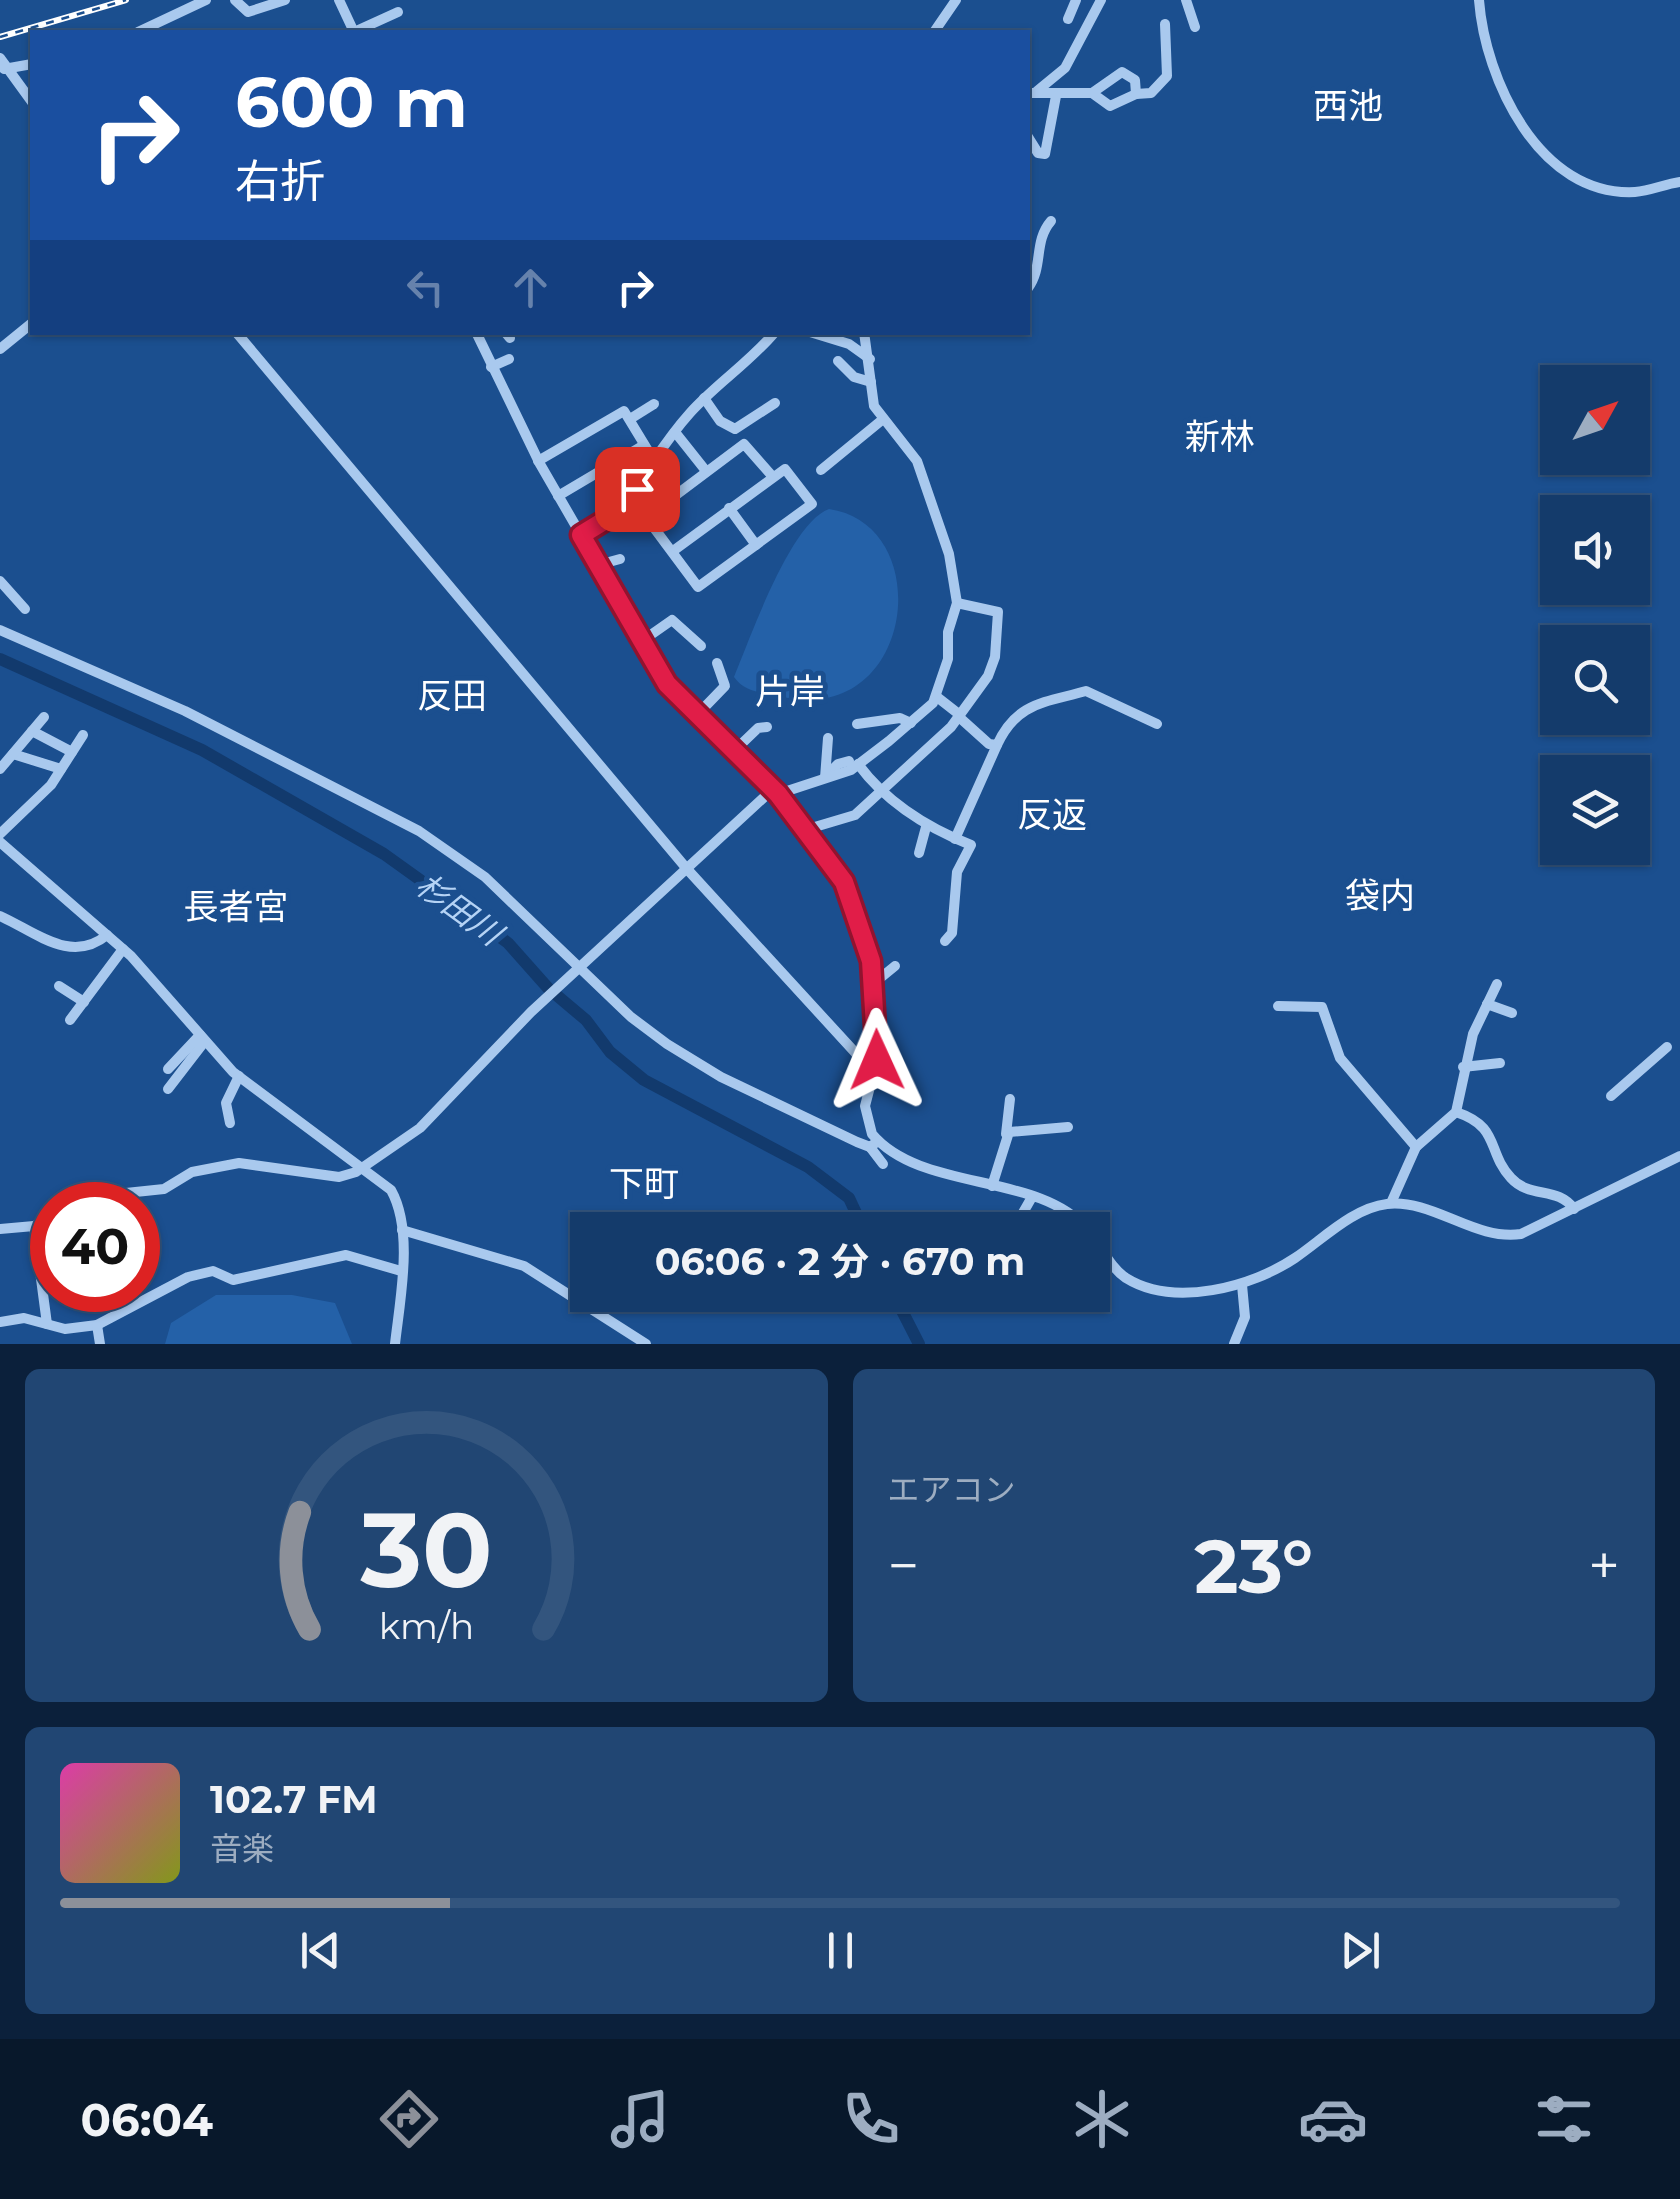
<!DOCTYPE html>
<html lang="ja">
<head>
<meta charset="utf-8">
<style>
  :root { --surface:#143b6b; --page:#214673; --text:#f1f3f6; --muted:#9dadc1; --line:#33557e; --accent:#8c9099 }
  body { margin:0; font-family:Montserrat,"Noto Sans JP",sans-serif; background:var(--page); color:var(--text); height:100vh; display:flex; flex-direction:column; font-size:38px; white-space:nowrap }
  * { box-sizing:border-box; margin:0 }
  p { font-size:32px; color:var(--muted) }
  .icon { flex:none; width:55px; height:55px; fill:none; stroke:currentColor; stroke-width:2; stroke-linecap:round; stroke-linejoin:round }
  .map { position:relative; height:1344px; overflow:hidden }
  .drawer { display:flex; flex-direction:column; gap:25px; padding:25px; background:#0b203b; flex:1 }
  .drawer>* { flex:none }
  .banner { position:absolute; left:30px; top:30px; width:1000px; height:305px; border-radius:0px; box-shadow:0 2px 8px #0004,0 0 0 2px var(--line); background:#1a4fa0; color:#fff; overflow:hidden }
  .needle { width:65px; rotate:50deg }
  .controls { position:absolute; left:1540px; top:365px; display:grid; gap:20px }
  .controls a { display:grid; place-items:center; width:110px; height:110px; border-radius:0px; background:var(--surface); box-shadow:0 2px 8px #0004,0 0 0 2px var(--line); font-size:50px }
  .speed { position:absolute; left:30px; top:1182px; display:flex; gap:20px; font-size:50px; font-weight:700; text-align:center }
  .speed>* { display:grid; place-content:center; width:130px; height:130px; border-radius:50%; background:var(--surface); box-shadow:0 2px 8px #0004,0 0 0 2px var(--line); line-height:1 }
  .speed .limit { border:15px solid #d22; background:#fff; color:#111 }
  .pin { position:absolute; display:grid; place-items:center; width:85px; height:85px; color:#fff; margin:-42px; border-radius:20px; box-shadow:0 5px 15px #0006 }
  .me { position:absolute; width:110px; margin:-55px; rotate:359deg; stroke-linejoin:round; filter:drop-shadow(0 0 8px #0008) }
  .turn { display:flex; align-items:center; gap:35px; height:210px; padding:0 40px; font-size:45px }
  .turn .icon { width:130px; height:130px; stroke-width:2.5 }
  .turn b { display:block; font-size:70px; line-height:85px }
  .lanes { display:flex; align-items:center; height:95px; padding:0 40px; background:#0003; justify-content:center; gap:50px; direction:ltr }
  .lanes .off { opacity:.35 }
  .big { font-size:75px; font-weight:700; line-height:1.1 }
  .drawer .tile { flex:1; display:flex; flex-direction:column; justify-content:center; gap:15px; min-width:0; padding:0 35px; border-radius:15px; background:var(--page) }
  .drawer .dial { align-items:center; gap:0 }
  .dial svg { height:260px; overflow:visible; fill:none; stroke:var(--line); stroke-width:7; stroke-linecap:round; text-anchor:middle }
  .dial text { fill:var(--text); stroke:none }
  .song { display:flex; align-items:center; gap:30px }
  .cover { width:120px; height:120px; border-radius:15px; background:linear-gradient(135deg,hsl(320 70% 55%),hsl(70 70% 35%)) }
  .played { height:10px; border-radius:5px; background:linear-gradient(90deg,var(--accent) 25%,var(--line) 25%) }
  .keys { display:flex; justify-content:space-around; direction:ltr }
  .heat { display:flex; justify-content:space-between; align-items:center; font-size:55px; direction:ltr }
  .drawer .tiles { flex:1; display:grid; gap:25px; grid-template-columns:1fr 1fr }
  .tile:last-child { grid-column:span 2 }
  .trip { position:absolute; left:570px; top:1212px; width:540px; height:100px; border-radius:0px; background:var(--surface); box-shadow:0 2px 8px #0004,0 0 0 2px var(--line); font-weight:700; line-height:100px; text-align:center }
  .dock { display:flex; height:160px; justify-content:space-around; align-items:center; background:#08182b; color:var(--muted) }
  .dock .icon { width:70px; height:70px }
  .dock .selected { color:var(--accent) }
  .dock b { font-size:45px; color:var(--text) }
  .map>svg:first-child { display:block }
  .green { fill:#2461a8 }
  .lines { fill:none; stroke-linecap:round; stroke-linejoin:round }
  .river { stroke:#123a6d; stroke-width:12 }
  .minor { stroke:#a9c9ee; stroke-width:10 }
  .rail-casing { stroke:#fff; stroke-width:6 }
  .rail { stroke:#1b4f8f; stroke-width:2.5; stroke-dasharray:8; stroke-linecap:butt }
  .route-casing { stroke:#92132f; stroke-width:25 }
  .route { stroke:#e11d48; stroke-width:18 }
  .labels { text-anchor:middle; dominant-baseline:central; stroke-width:10; stroke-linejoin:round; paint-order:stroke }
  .water-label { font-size:32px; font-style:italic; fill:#b5d3f5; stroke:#1b4f8f }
  .quarter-label { font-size:35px; fill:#fff; stroke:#1b4f8f }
</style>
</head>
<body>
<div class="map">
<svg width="1680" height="1344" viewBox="0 0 1680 1344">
  <rect width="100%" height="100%" fill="#1b4f8f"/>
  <g class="green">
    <path d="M829,509C938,525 915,726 783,697C765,693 745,693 734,677C750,639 790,523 829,509Z"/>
    <path d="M216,1295H292L335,1303L352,1344H165L171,1323Z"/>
  </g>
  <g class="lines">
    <g class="river">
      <path d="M0,659L202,750L384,854L508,943L548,988L586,1020L610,1052L644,1080L808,1167L849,1198L864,1230"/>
      <path d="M894,1295L919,1344"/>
    </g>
    <g class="minor">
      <path d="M235,0L248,12L285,0"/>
      <path d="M339,0L354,32"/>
      <path d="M1186,0L1195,27"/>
      <path d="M1479,0C1485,79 1539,197 1635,192C1650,191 1665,184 1680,182"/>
      <path d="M1068,19L1076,0"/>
      <path d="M138,32L206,0"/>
      <path d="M354,32L398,12"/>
      <path d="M934,32L956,0"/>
      <path d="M0,58L32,102"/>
      <path d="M4,69L32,64"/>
      <path d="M1037,91L1065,68L1101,0"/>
      <path d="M1028,93H1092L1122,72L1135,80L1136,94L1110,106L1092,93"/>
      <path d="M1136,94L1151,93L1167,76L1165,24"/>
      <path d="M1028,137L1038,153L1045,154L1056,96"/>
      <path d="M1028,288C1044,266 1033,242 1051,221"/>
      <path d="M236,332L687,869L873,1072"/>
      <path d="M476,332L540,464L667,684L778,794L844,882L865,937L873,984L877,1060L865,1106L872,1134C922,1193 1038,1171 1088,1230"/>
      <path d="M505,332L510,338"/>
      <path d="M810,332L849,344L870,359"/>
      <path d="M0,349L32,323"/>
      <path d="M838,361L854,377L871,382"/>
      <path d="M491,367L509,359"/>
      <path d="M704,398L720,421L735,429L775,403"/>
      <path d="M630,419L654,404"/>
      <path d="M675,432L706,471"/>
      <path d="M538,461L624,411L655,462"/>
      <path d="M821,470L882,420"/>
      <path d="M558,496L644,445"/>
      <path d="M631,497L698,587L812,504L785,469L673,551"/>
      <path d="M729,508L756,545"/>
      <path d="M648,516L744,444L773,477"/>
      <path d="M581,535C643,496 645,463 690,413C716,384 750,362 775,332"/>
      <path d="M598,565L620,559"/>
      <path d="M0,581L25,609"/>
      <path d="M0,630L185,711L419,831L485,877L631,1017L667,1044L721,1077L857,1142L870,1147L878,1141"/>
      <path d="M642,641L672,620L701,646"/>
      <path d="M937,697L960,715"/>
      <path d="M696,716L725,686L717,663"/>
      <path d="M959,717L989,744L997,745C1017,702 1044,703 1086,691L1157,724"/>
      <path d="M857,724L900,718L911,723"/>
      <path d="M32,731L72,752"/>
      <path d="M734,751L758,728L767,727"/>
      <path d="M13,754L61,769"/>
      <path d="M858,764C886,802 928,828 971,845L957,872L952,933L945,941"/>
      <path d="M0,769L44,717"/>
      <path d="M825,777L838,764L849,761"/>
      <path d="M825,778L828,738"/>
      <path d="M778,794L851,770L889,741L933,703L948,659V632L957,603L949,554L917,461L874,406L864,332"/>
      <path d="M808,829L855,815L951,727L988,676L995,657L998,612L957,603"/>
      <path d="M0,834L51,785L83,735"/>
      <path d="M955,839L997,745"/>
      <path d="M0,842L131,956L233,1072L391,1190C414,1231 400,1299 395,1344"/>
      <path d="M919,853L926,827"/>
      <path d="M0,916C34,931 71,965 107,935"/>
      <path d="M873,984L895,966"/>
      <path d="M59,986L84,1002"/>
      <path d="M1487,1004L1512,1013"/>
      <path d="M1278,1006L1322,1007L1340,1058L1416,1147"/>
      <path d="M70,1020L123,949"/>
      <path d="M1463,1067L1500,1063"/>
      <path d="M168,1069L200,1035"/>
      <path d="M168,1089L205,1041"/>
      <path d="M1611,1096L1667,1047"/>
      <path d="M1456,1112C1501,1127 1486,1151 1511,1178C1530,1199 1558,1186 1574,1209"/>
      <path d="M230,1123L226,1103L239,1076"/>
      <path d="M1006,1134L1010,1099"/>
      <path d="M870,1147L883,1164"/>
      <path d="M992,1186L1009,1132L1068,1127"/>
      <path d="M1391,1203L1416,1147L1456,1112L1473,1034L1497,984"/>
      <path d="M76,1205L107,1195L164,1189L192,1172L239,1163L339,1177L356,1172L420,1128L531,1012L773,789"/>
      <path d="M34,1226L47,1324"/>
      <path d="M0,1229L34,1226L52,1216"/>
      <path d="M402,1230L524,1266L646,1344"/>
      <path d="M1013,1230L1032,1197"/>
      <path d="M1092,1236C1103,1250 1111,1268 1126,1278C1174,1308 1252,1287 1295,1258C1323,1239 1353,1208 1387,1204C1434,1199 1474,1241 1521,1234L1680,1156"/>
      <path d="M976,1297L977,1295"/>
      <path d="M0,1322L24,1318L65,1329L97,1325L188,1277L213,1271L233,1280L346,1255L401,1271"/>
      <path d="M97,1325L100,1344"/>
      <path d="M1234,1344L1245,1317L1242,1285"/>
    </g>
    <g class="rail-casing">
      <path id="rail" d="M0,37L126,0"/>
    </g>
    <use href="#rail" class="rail"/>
  </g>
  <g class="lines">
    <g class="route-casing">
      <path id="route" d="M637,489L612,516L581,535L667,684L778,794L844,882L871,961L877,1060"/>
    </g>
    <use href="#route" class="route"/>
  </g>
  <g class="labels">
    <g class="water-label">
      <text transform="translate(459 909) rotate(36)">杉田川</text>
    </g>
    <g class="quarter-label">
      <text x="1348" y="105">西池</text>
      <text x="1220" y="436">新林</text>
      <text x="790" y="691">片岸</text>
      <text x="452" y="695">反田</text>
      <text x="1052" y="814">反返</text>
      <text x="1380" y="895">袋内</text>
      <text x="236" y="906">長者宮</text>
      <text x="644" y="1183">下町</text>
    </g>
  </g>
</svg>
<div class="controls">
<a><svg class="needle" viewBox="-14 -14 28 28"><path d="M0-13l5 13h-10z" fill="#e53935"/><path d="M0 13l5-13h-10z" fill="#9dadc1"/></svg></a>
<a><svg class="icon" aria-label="sound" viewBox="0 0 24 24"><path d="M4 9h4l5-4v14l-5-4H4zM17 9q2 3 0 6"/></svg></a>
<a><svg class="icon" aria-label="search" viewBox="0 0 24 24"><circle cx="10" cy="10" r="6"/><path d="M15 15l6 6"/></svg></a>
<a><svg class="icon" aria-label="layers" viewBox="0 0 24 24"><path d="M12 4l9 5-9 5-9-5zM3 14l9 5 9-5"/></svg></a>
</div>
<div class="speed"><div class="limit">40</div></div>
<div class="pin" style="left:637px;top:489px;background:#d93025"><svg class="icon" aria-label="arrive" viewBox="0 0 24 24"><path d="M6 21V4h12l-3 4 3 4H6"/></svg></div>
<svg class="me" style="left:877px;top:1060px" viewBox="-20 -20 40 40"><path d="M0-17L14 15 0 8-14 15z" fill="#e11d48" stroke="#fff" stroke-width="4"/></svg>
<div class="trip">06:06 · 2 分 · 670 m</div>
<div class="banner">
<div class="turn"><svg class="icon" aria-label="right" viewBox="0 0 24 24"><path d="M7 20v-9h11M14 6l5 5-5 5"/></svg><div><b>600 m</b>右折</div></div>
<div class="lanes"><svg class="icon off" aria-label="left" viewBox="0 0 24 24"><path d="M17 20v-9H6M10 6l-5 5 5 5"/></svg><svg class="icon off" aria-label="ahead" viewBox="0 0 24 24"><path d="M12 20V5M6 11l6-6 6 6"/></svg><svg class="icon" aria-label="right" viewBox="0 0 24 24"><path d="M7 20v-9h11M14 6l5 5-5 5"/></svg></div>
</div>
</div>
<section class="drawer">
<div class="tiles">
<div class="tile dial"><svg viewBox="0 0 100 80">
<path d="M14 69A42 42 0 1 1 86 69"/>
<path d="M14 69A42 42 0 0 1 11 33" stroke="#8c9099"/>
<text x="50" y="56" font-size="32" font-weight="700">30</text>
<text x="50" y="72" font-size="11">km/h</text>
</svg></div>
<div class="tile"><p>エアコン</p>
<div class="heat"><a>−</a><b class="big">23°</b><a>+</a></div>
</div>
<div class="tile">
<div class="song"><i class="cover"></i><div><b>102.7 FM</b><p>音楽</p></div></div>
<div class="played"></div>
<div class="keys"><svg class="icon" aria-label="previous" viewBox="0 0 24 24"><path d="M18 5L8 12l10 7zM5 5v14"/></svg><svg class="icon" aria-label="pause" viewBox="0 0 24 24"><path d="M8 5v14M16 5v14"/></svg><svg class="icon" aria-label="next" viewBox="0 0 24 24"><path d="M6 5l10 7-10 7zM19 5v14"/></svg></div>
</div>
</div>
</section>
<nav class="dock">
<b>06:04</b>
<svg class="icon selected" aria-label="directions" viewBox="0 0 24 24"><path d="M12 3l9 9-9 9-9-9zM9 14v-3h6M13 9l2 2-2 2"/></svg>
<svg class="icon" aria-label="music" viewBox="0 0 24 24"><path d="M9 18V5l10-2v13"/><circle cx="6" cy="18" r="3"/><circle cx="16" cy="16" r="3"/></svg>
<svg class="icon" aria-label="phone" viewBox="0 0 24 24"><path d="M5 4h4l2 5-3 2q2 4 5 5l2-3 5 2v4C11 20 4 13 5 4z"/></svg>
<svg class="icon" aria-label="climate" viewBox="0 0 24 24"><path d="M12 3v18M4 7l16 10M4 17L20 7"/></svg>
<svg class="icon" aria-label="car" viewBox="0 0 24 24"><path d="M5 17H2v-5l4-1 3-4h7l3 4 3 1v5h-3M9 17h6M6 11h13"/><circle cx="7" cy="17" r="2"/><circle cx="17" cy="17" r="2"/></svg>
<svg class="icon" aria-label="filters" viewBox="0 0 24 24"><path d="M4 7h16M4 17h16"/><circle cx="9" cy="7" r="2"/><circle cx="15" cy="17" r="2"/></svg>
</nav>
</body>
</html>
